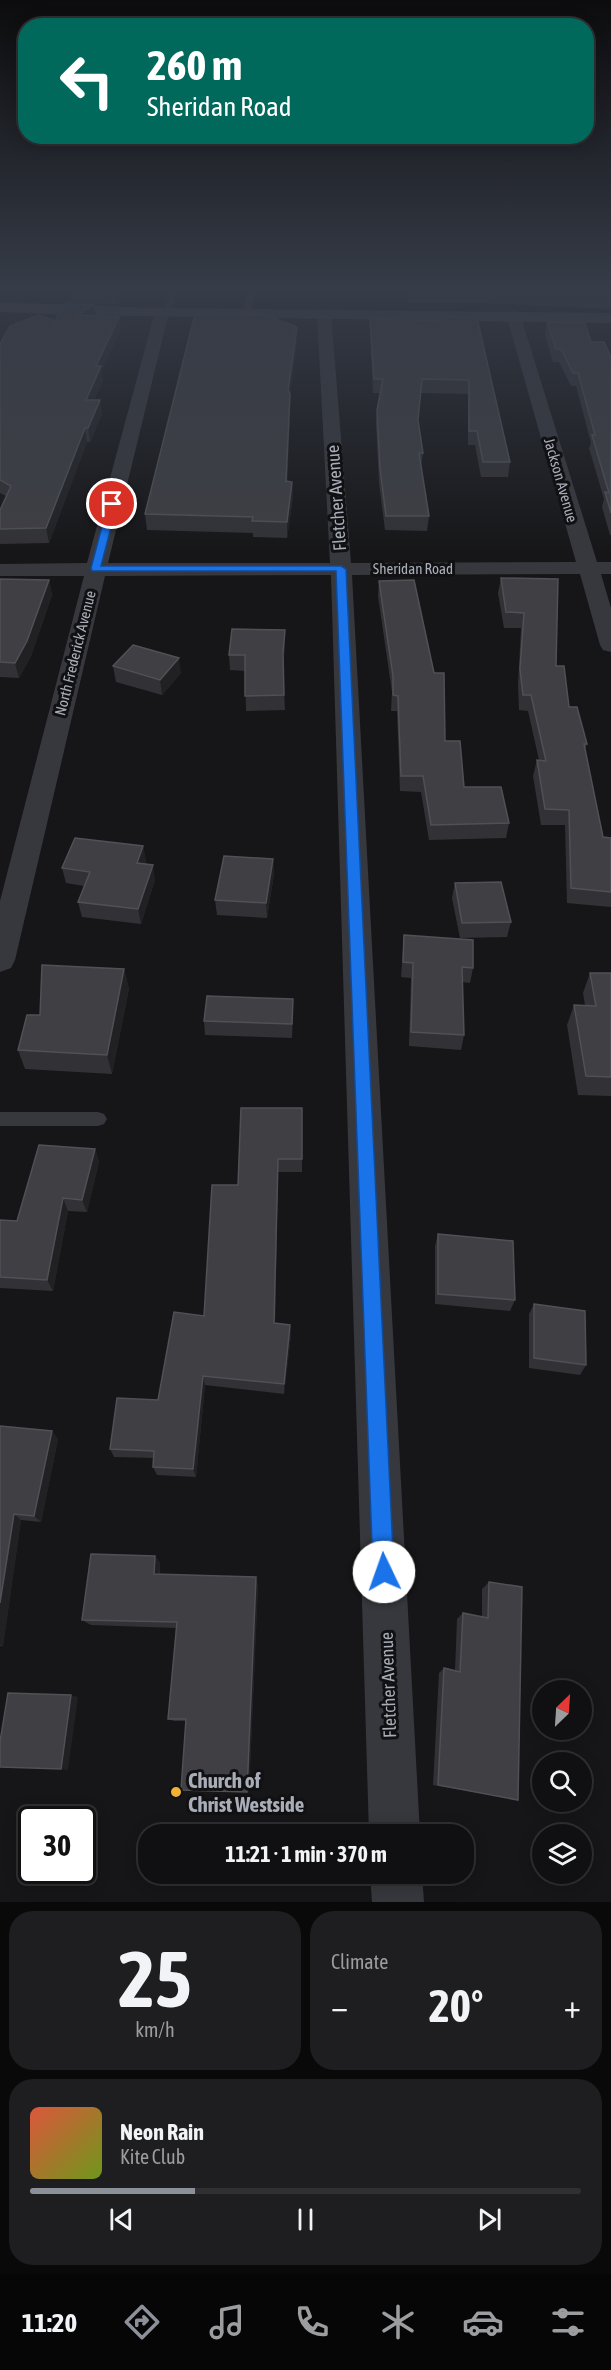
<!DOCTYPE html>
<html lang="en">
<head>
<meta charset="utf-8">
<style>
  :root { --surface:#101012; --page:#1e1e20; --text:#f1f3f6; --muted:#9c9d9f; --line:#303032; --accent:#8c9099 }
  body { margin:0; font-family:"Asap Condensed",sans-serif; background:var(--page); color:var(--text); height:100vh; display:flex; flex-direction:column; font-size:22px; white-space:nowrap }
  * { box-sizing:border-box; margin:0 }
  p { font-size:20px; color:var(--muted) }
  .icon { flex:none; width:33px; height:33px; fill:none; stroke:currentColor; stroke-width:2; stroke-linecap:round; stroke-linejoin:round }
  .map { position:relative; height:1902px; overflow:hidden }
  .side { display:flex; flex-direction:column; gap:9px; padding:9px; background:#09090a; flex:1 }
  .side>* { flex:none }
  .guide { position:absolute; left:18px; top:18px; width:576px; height:126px; border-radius:24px; box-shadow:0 3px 15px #0003,0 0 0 2px var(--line); background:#00695c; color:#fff; overflow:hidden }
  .needle { width:39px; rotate:25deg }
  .fabs { position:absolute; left:532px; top:1680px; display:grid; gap:12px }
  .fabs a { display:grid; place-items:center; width:60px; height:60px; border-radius:50%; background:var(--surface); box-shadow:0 3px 15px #0003,0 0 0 2px var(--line); font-size:30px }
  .speed { position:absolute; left:18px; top:1806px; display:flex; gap:12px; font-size:30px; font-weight:700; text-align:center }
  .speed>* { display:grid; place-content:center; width:78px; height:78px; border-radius:50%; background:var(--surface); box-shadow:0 3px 15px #0003,0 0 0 2px var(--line); line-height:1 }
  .speed .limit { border:3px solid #111; border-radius:9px; background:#fff; color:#111 }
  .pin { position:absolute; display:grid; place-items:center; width:51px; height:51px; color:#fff; margin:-26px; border:3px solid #fff; border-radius:50%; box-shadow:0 2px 6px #0007 }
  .me { position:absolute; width:66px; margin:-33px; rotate:357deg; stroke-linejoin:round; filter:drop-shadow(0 0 4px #0008) }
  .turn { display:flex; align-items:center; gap:21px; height:126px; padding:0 30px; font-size:27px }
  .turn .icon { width:78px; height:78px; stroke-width:2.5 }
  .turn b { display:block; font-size:42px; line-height:51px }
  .big { font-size:45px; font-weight:700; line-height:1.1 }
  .side .card { flex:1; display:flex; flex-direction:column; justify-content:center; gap:9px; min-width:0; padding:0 21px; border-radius:24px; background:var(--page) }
  .side .dial { align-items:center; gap:0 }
  .dial b { font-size:78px; line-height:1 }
  .song { display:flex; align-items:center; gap:18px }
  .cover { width:72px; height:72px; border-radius:9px; background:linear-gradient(135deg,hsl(10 70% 55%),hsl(80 70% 35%)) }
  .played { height:6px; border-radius:3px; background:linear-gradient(90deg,var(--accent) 30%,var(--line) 30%) }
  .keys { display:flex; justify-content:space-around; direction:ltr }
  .heat { display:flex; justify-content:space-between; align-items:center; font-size:33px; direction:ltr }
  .side .tiles { flex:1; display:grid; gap:9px; grid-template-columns:1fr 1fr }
  .card:last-child { grid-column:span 2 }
  .trip { position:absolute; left:138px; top:1824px; width:336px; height:60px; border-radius:24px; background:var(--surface); box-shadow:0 3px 15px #0003,0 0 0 2px var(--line); font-weight:700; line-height:60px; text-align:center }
  .tab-bar { display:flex; height:96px; justify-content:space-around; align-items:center; background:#060607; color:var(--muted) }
  .tab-bar .icon { width:42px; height:42px }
  .tab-bar .selected { color:var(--accent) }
  .tab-bar b { font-size:27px; color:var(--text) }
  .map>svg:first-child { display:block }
  .water { fill:#2c353c }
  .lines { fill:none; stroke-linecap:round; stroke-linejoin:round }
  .service { fill:#37383d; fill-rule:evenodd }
  .minor { fill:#37383d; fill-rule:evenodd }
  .secondary { fill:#45474d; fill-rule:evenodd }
  .wall { fill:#323236 }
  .shaded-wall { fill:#212124 }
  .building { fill:#3f3f44; stroke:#4f5156; stroke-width:1.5 }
  .route { fill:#1a73e8; stroke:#114b97; stroke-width:1.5 }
  .poi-dot { fill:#f2b134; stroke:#111113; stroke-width:2 }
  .labels { text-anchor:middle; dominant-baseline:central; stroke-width:6; stroke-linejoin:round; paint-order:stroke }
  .far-street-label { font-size:15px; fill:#a8adb8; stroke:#111113 }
  .street-label { font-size:18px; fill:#a8adb8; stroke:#111113 }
  .near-poi-label { font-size:21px; font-weight:bold; fill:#a8adb8; stroke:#111113; text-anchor:start }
</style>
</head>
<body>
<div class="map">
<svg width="611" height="1902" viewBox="0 0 611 1902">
  <rect width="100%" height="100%" fill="#161618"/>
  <path class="water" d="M408,289H611V309L486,303H409Z"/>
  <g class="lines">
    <g class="service">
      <path d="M68,289H76L82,293L65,313L61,311L74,294Z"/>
      <path d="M247,289H255L251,313L247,315L243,313Z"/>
      <path d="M170,293L177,295L171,312L167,314L163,312Z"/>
      <path d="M0,1112H98L104,1114L107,1119L104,1124L98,1126H0Z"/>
    </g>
    <g class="minor">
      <path d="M162,308L169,312L108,563H330L317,313L324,309L331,313L351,563L576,562L506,314L513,310L520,314L597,562H611V574H601L611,608V652L603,650L600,645L580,574L352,575L420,1834H369L331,575L105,576L15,960L11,968L0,972V901L84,576H0V564L87,563L155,312Z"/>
      <path d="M370,1874H422L424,1902H372Z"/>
    </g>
    <path class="secondary" d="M0,302L152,308L611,313V323L76,315L0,312Z"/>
  </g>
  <g class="wall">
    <path d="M74,289H142L118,304L76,303Z"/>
    <path d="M94,305L96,316L119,317L121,330L101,372L103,380L94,400H100L102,414L90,442H87L49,543L0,544V510L6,496L0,493V344Z"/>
    <path d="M443,317L510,462L508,477H481L475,445H468V394L421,393L418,422L423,453L421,466L429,516L427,531L385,530L379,483L376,424L377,410L380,393H373L370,332V319L443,321Z"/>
    <path d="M547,322L591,342L611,357V535H610L602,507L604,499L589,448L591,443L576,386H571L559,362H553L545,335Z"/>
    <path d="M297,341L290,393V408L287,481L292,482L293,497L287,538L253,537V533L147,530L145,514Z"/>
    <path d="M501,578L558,579L556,666L569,707L587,744L585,749L603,837L611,838V907L567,903L565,825H541L533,776L537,760H539L528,711L519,710L518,685L521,628H504L498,593Z"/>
    <path d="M0,579L49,580L52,595L31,656L19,678L0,677Z"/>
    <path d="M379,581L464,787L509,823L506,838L429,840L421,792L400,791L397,711H391L392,692L378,596Z"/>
    <path d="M285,645L283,667L285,710L246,711L245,671L230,670L229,655Z"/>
    <path d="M113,666L181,673L162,695L116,682Z"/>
    <path d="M143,846L146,862L145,864L155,880L141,924L82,917L78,902L84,886L66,883L62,868Z"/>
    <path d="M273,859L274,874L267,918L217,915L215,900Z"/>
    <path d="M455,883L511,922L507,937L460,938L452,898Z"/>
    <path d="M404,935L473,968L470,983L462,982L464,1035L461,1050L409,1046L411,978L401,977Z"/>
    <path d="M124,969L129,989L112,1074L25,1069L18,1050Z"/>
    <path d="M590,973H611V1096L578,1095L567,1025L574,1005H585L583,993Z"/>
    <path d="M293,1013L292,1038L205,1035L204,1021Z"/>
    <path d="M302,1108V1172H278L275,1323L290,1325L291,1335L284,1394L205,1385L196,1477L157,1475L153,1467L154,1458L114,1457L110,1449L158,1400L204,1316L238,1185Z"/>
    <path d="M95,1149L99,1162L87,1212L68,1211L53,1291L0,1288V1220L17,1221Z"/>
    <path d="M438,1234L515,1300L510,1311L435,1304V1246Z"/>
    <path d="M534,1304L586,1365L580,1375L529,1368V1314Z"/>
    <path d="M0,1426L58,1439L41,1522L21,1520L3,1646H0Z"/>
    <path d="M155,1556L160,1563V1574L258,1584L249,1791L247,1792L186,1721H174L168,1719L176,1628L91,1625L82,1620Z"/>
    <path d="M489,1582L518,1800L433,1785L439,1673L444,1668L455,1670L457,1619L463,1613L482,1617V1589Z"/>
  </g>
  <g class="shaded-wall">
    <path d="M116,289H142L118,304Z"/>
    <path d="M94,305L96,318L77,315Z"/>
    <path d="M119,317L121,330L101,372L103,380L88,413L86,400L96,366Z"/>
    <path d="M297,327V341L288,405V390Z"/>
    <path d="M290,394V408L287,497L286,481Z"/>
    <path d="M100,400L102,414L90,442L88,428Z"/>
    <path d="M85,428L87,442L49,543L46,528Z"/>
    <path d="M292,482L293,497L287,538V522Z"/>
    <path d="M49,580L52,595L31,656L19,678L15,663Z"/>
    <path d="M285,630V645L283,669V653Z"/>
    <path d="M179,658L181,673L162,695L160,680Z"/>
    <path d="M143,846L146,862L140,878L137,863Z"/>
    <path d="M273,859L274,874L267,918L266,903Z"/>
    <path d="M153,865L155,880L141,924L138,909Z"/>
    <path d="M124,969L129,989L112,1074L107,1055Z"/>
    <path d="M293,999V1013L292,1038V1024Z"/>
    <path d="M95,1149L99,1162L87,1212L82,1200Z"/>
    <path d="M278,1159V1172L275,1334L274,1323Z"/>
    <path d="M63,1198L68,1211L53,1291L47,1280Z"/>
    <path d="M290,1325L291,1335L284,1394V1384Z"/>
    <path d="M203,1376L205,1385L196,1477L193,1469Z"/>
    <path d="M52,1431L58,1439L41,1522L34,1516Z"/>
    <path d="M14,1514L21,1520L3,1646L0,1645V1603Z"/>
    <path d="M155,1556L160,1563L159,1581L154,1574Z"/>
    <path d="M256,1577L258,1584L249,1791L247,1792Z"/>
    <path d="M71,1695L78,1697L68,1770L61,1769Z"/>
  </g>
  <g class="building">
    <path d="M64,304L94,305L77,315L119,317L96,366H101L86,400H100L88,428H85L46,528L0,529V510L11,486L0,480V344L10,326L39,315L55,321Z"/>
    <path d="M195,314L265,315L297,327L288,390L290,394L286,481L292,482L287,522L252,521L253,517L145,514Z"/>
    <path d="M443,317L477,318L510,462H483L477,431H469V380L422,379L418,420L423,453H419L429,516H386L380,468L377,410L383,379H374L370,319L444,321Z"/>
    <path d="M547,322L585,323L591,342H604L611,357V513L605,492L609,493L592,435H595L578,373H573L561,349H556Z"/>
    <path d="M501,578L558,579L556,666H564L569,707H577L587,744H584L603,837L611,838V892L571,888L569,810L545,809L537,760L546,761L531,695H523L520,669L524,613L506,612Z"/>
    <path d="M0,579L49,580L27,641L15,663L0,662Z"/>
    <path d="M414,580L434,673H444L445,741H460L464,787H501L509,823L431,825L423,776H401L398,696L393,695V676L379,581Z"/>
    <path d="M232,629L285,630L283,653L284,695L245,696V655H229Z"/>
    <path d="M133,645L179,658L160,680L113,666Z"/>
    <path d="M75,838L143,846L137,863L153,865L138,909L78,902L90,872L62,868Z"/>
    <path d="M224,856L273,859L266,903L215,900Z"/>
    <path d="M501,882L511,922L462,923L455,883Z"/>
    <path d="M404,935L473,940V968L462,967L464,1035L411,1032L413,963L403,962Z"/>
    <path d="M42,965L124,969L107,1055L18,1050L27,1015H40Z"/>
    <path d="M590,973H611V1077L586,1076L574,1005L596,1006Z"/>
    <path d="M207,996L293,999L292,1024L204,1021Z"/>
    <path d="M241,1108H302V1159H278L274,1323L290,1325L284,1384L203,1376L193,1469L153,1467L154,1451L110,1449L117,1398L158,1400L174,1312L204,1316L212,1185H238Z"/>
    <path d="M39,1145L95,1149L82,1200L63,1198L47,1280L0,1277V1220L17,1221Z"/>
    <path d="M438,1234L513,1241L515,1300L438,1294Z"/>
    <path d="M534,1304L585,1311L586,1365L534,1358Z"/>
    <path d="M0,1426L52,1431L34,1516L14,1514L0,1603Z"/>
    <path d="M91,1554L155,1556L154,1574L256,1577L247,1792L181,1790L186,1719H168L177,1622L82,1620Z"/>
    <path d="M489,1582L522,1587L518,1800L438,1785L444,1668L460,1672L463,1613L488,1618Z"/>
    <path d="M8,1693L71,1695L61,1769L0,1767V1742Z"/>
  </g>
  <linearGradient id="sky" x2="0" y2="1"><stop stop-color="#0c0c0d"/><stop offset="0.52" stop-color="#363c48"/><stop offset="1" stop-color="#363c48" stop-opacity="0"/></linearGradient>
  <rect width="611" height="555" fill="url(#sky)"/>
  <path class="route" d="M112,502L117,504L101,566H341L346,569L394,1572L391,1579L384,1582L376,1579L373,1572L336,571H92L91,568L108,504Z"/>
  <circle class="poi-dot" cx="176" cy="1792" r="6"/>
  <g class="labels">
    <g class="far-street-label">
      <text transform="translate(561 480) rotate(74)">Jackson Avenue</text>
      <text x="413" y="568">Sheridan Road</text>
      <text transform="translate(75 653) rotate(-76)">North Frederick Avenue</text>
    </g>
    <g class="street-label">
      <text transform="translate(336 498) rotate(-94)">Fletcher Avenue</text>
      <text transform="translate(388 1685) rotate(-92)">Fletcher Avenue</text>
    </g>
    <g class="near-poi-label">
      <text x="188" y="1780">Church of<tspan x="188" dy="24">Christ Westside</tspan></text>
    </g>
  </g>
</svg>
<div class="fabs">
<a><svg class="needle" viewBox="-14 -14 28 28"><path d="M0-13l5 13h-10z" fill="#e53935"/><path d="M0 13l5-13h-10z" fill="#9c9d9f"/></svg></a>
<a><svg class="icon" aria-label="search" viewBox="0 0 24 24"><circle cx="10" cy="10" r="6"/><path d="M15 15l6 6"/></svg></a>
<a><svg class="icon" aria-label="layers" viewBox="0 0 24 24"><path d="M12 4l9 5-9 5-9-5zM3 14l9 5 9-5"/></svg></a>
</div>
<div class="speed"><div class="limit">30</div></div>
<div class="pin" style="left:112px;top:504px;background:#d93025"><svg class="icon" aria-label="arrive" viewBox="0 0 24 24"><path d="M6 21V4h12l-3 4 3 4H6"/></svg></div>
<svg class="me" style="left:384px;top:1572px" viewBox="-20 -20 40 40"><circle r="19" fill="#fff"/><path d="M0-13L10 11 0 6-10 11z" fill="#1a73e8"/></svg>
<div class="trip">11:21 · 1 min · 370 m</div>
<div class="guide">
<div class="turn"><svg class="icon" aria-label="left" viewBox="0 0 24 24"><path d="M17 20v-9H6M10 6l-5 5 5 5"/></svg><div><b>260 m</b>Sheridan Road</div></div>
</div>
</div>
<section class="side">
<div class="tiles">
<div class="card dial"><b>25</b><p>km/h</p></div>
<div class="card"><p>Climate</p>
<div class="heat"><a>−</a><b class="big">20°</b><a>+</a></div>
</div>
<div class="card">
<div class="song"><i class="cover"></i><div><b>Neon Rain</b><p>Kite Club</p></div></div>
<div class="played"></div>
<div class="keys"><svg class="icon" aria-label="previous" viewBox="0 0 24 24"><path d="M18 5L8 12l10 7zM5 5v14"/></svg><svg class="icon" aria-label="pause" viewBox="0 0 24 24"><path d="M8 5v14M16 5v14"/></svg><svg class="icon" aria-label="next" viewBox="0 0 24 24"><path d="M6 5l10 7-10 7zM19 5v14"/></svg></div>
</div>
</div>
</section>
<nav class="tab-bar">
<b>11:20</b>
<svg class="icon selected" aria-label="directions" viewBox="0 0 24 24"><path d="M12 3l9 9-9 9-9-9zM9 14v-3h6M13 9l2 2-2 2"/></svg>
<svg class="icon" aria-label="music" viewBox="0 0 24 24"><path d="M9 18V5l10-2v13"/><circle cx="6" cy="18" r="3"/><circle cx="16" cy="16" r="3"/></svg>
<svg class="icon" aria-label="phone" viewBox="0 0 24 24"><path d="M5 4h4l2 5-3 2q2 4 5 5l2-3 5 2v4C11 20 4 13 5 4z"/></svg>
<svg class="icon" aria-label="climate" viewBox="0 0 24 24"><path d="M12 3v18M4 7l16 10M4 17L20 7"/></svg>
<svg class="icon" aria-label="car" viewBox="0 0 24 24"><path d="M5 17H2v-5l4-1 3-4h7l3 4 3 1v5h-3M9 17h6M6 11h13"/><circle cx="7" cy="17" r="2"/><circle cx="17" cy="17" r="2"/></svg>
<svg class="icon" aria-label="filters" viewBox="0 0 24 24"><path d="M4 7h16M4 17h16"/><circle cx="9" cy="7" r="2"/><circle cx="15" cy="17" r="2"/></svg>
</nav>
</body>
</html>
